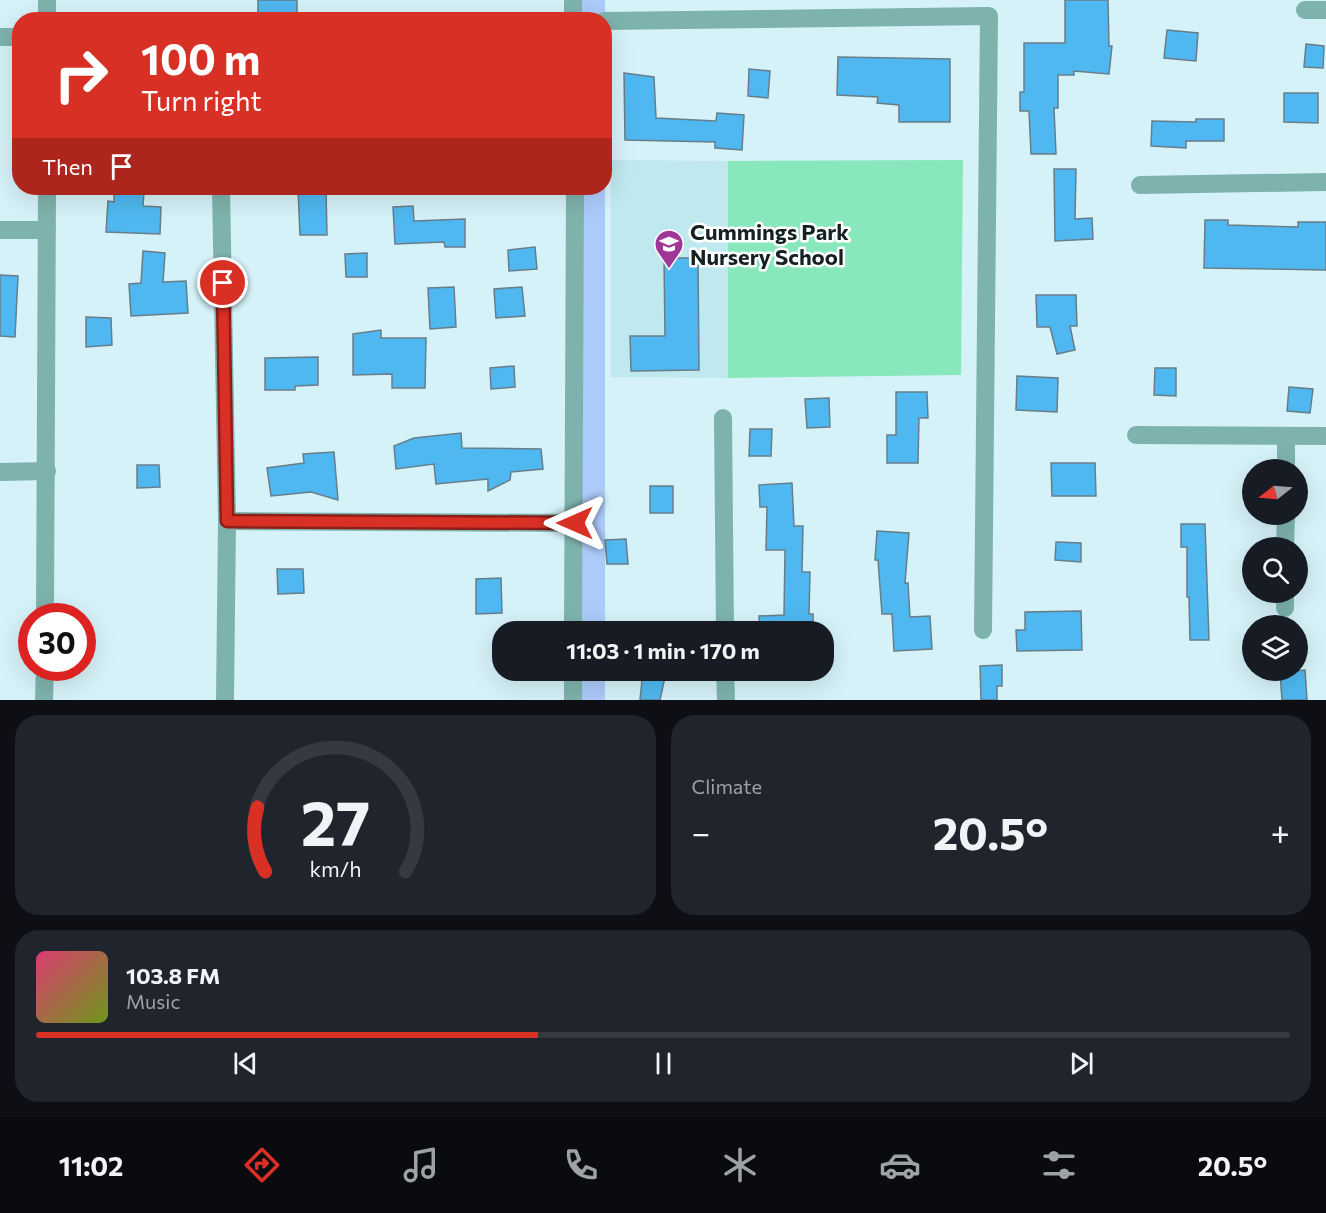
<!DOCTYPE html>
<html lang="en">
<head>
<meta charset="utf-8">
<style>
  :root { --surface:#171b24; --page:#20242c; --text:#f1f3f6; --muted:#9ea1a6; --line:#363941; --accent:#d93025 }
  body { margin:0; font-family:Commissioner,sans-serif; background:var(--page); color:var(--text); height:100vh; display:flex; flex-direction:column; font-size:22px; white-space:nowrap }
  * { box-sizing:border-box; margin:0 }
  p { font-size:20px; color:var(--muted) }
  .icon { flex:none; width:33px; height:33px; fill:none; stroke:currentColor; stroke-width:2; stroke-linecap:round; stroke-linejoin:round }
  .map { position:relative; height:700px; overflow:hidden }
  .sheet { display:flex; flex-direction:column; gap:15px; padding:15px; background:#0d0f14; flex:1 }
  .sheet>* { flex:none }
  .banner { position:absolute; left:12px; top:12px; width:600px; height:183px; border-radius:24px; box-shadow:0 6px 24px #0002; background:#d93025; color:#fff; overflow:hidden }
  .needle { width:39px; rotate:253deg }
  .tools { position:absolute; left:1242px; top:459px; display:grid; gap:12px }
  .tools a { display:grid; place-items:center; width:66px; height:66px; border-radius:50%; background:var(--surface); box-shadow:0 6px 24px #0002; font-size:30px }
  .speed { position:absolute; left:18px; top:603px; display:flex; gap:12px; font-size:30px; font-weight:700; text-align:center }
  .speed>* { display:grid; place-content:center; width:78px; height:78px; border-radius:50%; background:var(--surface); box-shadow:0 6px 24px #0002; line-height:1 }
  .speed .limit { border:9px solid #d22; background:#fff; color:#111 }
  .pin { position:absolute; display:grid; place-items:center; width:51px; height:51px; color:#fff; margin:-26px; border:3px solid #fff; border-radius:50%; box-shadow:0 2px 6px #0007 }
  .me { position:absolute; width:66px; margin:-33px; rotate:270deg; stroke-linejoin:round; filter:drop-shadow(0 0 4px #0008) }
  .turn { display:flex; align-items:center; gap:21px; height:126px; padding:0 30px; font-size:27px }
  .turn .icon { width:78px; height:78px; stroke-width:2.5 }
  .turn b { display:block; font-size:42px; line-height:51px }
  .then { display:flex; align-items:center; height:57px; padding:0 30px; background:#0003; gap:12px; font-size:22px }
  .big { font-size:45px; font-weight:700; line-height:1.1 }
  .sheet .widget { flex:1; display:flex; flex-direction:column; justify-content:center; gap:9px; min-width:0; padding:0 21px; border-radius:24px; background:var(--page) }
  .sheet .dial { align-items:center; gap:0 }
  .dial svg { height:156px; overflow:visible; fill:none; stroke:var(--line); stroke-width:7; stroke-linecap:round; text-anchor:middle }
  .dial text { fill:var(--text); stroke:none }
  .song { display:flex; align-items:center; gap:18px }
  .cover { width:72px; height:72px; border-radius:9px; background:linear-gradient(135deg,hsl(340 70% 55%),hsl(80 70% 35%)) }
  .played { height:6px; border-radius:3px; background:linear-gradient(90deg,var(--accent) 40%,var(--line) 40%) }
  .keys { display:flex; justify-content:space-around; direction:ltr }
  .heat { display:flex; justify-content:space-between; align-items:center; font-size:33px; direction:ltr }
  .sheet .tiles { flex:1; display:grid; gap:15px; grid-template-columns:1fr 1fr }
  .widget:last-child { grid-column:span 2 }
  .trip { position:absolute; left:492px; top:621px; width:342px; height:60px; border-radius:24px; background:var(--surface); box-shadow:0 6px 24px #0002; font-weight:700; line-height:60px; text-align:center }
  .tabs { display:flex; height:96px; justify-content:space-around; align-items:center; background:#090b0e; color:var(--muted) }
  .tabs .icon { width:42px; height:42px }
  .tabs .on { color:var(--accent) }
  .tabs b { font-size:27px; color:var(--text) }
  .map>svg:first-child { display:block }
  .built { fill:#c0e8ef }
  .green { fill:#88e8bc }
  .lines { fill:none; stroke-linecap:round; stroke-linejoin:round }
  .canal { stroke:#accbfa; stroke-width:24 }
  .building { fill:#4fb8f0; stroke:#687d8a; stroke-width:1.5 }
  .street { stroke:#7eb3ad; stroke-width:18 }
  .route-casing { stroke:#8d1f18; stroke-width:15 }
  .route { stroke:#d93025; stroke-width:10 }
  .labels { text-anchor:middle; dominant-baseline:central; stroke-width:5; stroke-linejoin:round; paint-order:stroke }
  .poi-label { font-size:22px; font-weight:bold; fill:#152022; stroke:#fff; text-anchor:start }
</style>
</head>
<body>
<div class="map">
<svg width="1326" height="700" viewBox="0 0 1326 700">
  <rect width="100%" height="100%" fill="#d5f2f8"/>
  <path class="built" d="M611,160L728,161V378L611,377Z"/>
  <path class="green" d="M963,160L961,375L728,378V161Z"/>
  <g class="lines">
    <g class="canal">
      <path d="M593,0V20"/>
      <path d="M593,632V188"/>
      <path d="M593,700V670"/>
    </g>
  </g>
  <g class="building">
    <path d="M258,0H297V19L258,18Z"/>
    <path d="M1065,0H1108L1109,46H1112L1109,74L1074,71V75H1058V108H1054L1056,154H1031L1029,111H1020V92H1024V43H1065Z"/>
    <path d="M1167,30L1198,33L1196,61L1164,58Z"/>
    <path d="M1306,44L1324,46L1323,68L1304,67Z"/>
    <path d="M838,57L950,59V122H899V105L877,103L878,97L837,95Z"/>
    <path d="M749,69L770,71L768,98L748,96Z"/>
    <path d="M624,73L654,77L656,118L716,121L717,113L744,115L742,150L715,148V142L625,140Z"/>
    <path d="M1284,93H1318V123L1284,122Z"/>
    <path d="M1196,119H1224V141H1186V148L1151,146L1152,121L1196,122Z"/>
    <path d="M1054,169H1076L1075,219L1092,218L1093,239L1055,241Z"/>
    <path d="M298,188H326L327,235H300Z"/>
    <path d="M114,191L144,192L143,206L161,207L160,234L106,232L108,201L114,202Z"/>
    <path d="M413,206L414,221L465,219V247H445L444,242L395,244L393,207Z"/>
    <path d="M1205,220H1228V225L1298,227V222H1326V270L1204,268Z"/>
    <path d="M535,247L537,269L509,271L508,250Z"/>
    <path d="M143,251L165,253L163,282L186,281L188,313L131,316L129,284L141,283Z"/>
    <path d="M367,253V277H346L345,254Z"/>
    <path d="M664,258H698L699,370L631,371L630,336H665Z"/>
    <path d="M0,275L18,276L15,337L0,336Z"/>
    <path d="M454,287L456,327L430,329L428,288Z"/>
    <path d="M522,287L525,316L496,318L494,289Z"/>
    <path d="M1036,295H1076L1077,326H1070L1075,350L1057,354L1050,327H1037Z"/>
    <path d="M86,317L111,318L112,345L86,347Z"/>
    <path d="M381,330V338H426L425,388H392V374L353,375V334Z"/>
    <path d="M318,357V385L295,386V390H265V358Z"/>
    <path d="M514,366L515,387L491,389L490,368Z"/>
    <path d="M1155,368H1176V396L1154,395Z"/>
    <path d="M1017,376L1058,378L1057,412L1016,410Z"/>
    <path d="M1289,387L1313,389L1310,413L1287,411Z"/>
    <path d="M896,392H927L928,418H919L918,463H887V435H896Z"/>
    <path d="M829,398L830,427L807,428L805,399Z"/>
    <path d="M750,429H772L771,456H749Z"/>
    <path d="M461,433L462,448L541,449L543,469L511,472L510,480L488,491V479L436,484L434,464L396,469L394,446L414,438Z"/>
    <path d="M334,452L338,500L311,492L271,496L267,468L304,463L303,454Z"/>
    <path d="M1051,463H1095L1096,496H1052Z"/>
    <path d="M137,465H159L160,487L137,488Z"/>
    <path d="M792,483L794,526H803L802,572H810L809,614H813V632H760L759,616L784,615L785,550H766L767,507H760L759,485Z"/>
    <rect x="650" y="486" width="23" height="27"/>
    <path d="M1181,524H1205L1209,640H1190L1189,597H1187V547H1181Z"/>
    <path d="M877,531L909,533L905,583H908L910,617L930,616L932,649L894,651L892,614H882L878,560H875Z"/>
    <path d="M626,539L628,564H607L605,540Z"/>
    <path d="M1056,542L1081,543V562L1055,560Z"/>
    <path d="M277,569H303L304,593L278,594Z"/>
    <path d="M501,578L502,613L476,614V579Z"/>
    <path d="M1081,611L1082,650L1017,651L1016,630H1025V612Z"/>
    <path d="M1002,665V686H997V700H981L980,666Z"/>
    <path d="M643,670L665,677L660,700H640Z"/>
    <path d="M1305,670L1307,700H1282L1280,672Z"/>
  </g>
  <g class="lines">
    <g class="street">
      <path d="M573,0V20"/>
      <path d="M1305,10H1326"/>
      <path d="M47,20V0"/>
      <path d="M604,21L989,16L983,630"/>
      <path d="M0,37H20"/>
      <path d="M1140,185L1326,182"/>
      <path d="M221,188L227,521L225,700"/>
      <path d="M0,230H47"/>
      <path d="M723,418L725,632"/>
      <path d="M1136,435L1326,436"/>
      <path d="M1286,470V436"/>
      <path d="M0,472L47,471"/>
      <path d="M227,521L575,523"/>
      <path d="M1285,548L1286,514"/>
      <path d="M1285,608V592"/>
      <path d="M45,616L47,188"/>
      <path d="M573,632L575,188"/>
      <path d="M725,670L726,700"/>
      <path d="M44,700L45,668"/>
      <path d="M573,700V670"/>
    </g>
  </g>
  <g class="lines">
    <g class="route-casing">
      <path id="route" d="M223,283L227,521L575,523"/>
    </g>
    <use href="#route" class="route"/>
  </g>
  <defs>
    <g id="school-pin" transform="scale(1.5)"><path d="M0 17L-7.5 6A9.5 9.5 0 1 1 7.5 6Z" fill="#9f3698" stroke="#fff"/><path d="M0-5L7-2L0 1L-7-2ZM-4 1L0 2.5L4 1V4Q0 6-4 4Z" fill="#fff"/></g>
  </defs>
  <g fill-rule="evenodd">
    <use href="#school-pin" x="669" y="244"/>
  </g>
  <g class="labels">
    <g class="poi-label">
      <text x="690" y="231">Cummings Park<tspan x="690" dy="25">Nursery School</tspan></text>
    </g>
  </g>
</svg>
<div class="tools">
<a><svg class="needle" viewBox="-14 -14 28 28"><path d="M0-13l5 13h-10z" fill="#e53935"/><path d="M0 13l5-13h-10z" fill="#9ea1a6"/></svg></a>
<a><svg class="icon" aria-label="search" viewBox="0 0 24 24"><circle cx="10" cy="10" r="6"/><path d="M15 15l6 6"/></svg></a>
<a><svg class="icon" aria-label="layers" viewBox="0 0 24 24"><path d="M12 4l9 5-9 5-9-5zM3 14l9 5 9-5"/></svg></a>
</div>
<div class="speed"><div class="limit">30</div></div>
<div class="pin" style="left:223px;top:283px;background:#d93025"><svg class="icon" aria-label="arrive" viewBox="0 0 24 24"><path d="M6 21V4h12l-3 4 3 4H6"/></svg></div>
<svg class="me" style="left:575px;top:523px" viewBox="-20 -20 40 40"><path d="M0-17L14 15 0 8-14 15z" fill="#d93025" stroke="#fff" stroke-width="4"/></svg>
<div class="trip">11:03 · 1 min · 170 m</div>
<div class="banner">
<div class="turn"><svg class="icon" aria-label="right" viewBox="0 0 24 24"><path d="M7 20v-9h11M14 6l5 5-5 5"/></svg><div><b>100 m</b>Turn right</div></div>
<div class="then">Then<svg class="icon" aria-label="arrive" viewBox="0 0 24 24"><path d="M6 21V4h12l-3 4 3 4H6"/></svg></div>
</div>
</div>
<section class="sheet">
<div class="tiles">
<div class="widget dial"><svg viewBox="0 0 100 80">
<path d="M14 69A42 42 0 1 1 86 69"/>
<path d="M14 69A42 42 0 0 1 10 36" stroke="#d93025"/>
<text x="50" y="56" font-size="32" font-weight="700">27</text>
<text x="50" y="72" font-size="11">km/h</text>
</svg></div>
<div class="widget"><p>Climate</p>
<div class="heat"><a>−</a><b class="big">20.5°</b><a>+</a></div>
</div>
<div class="widget">
<div class="song"><i class="cover"></i><div><b>103.8 FM</b><p>Music</p></div></div>
<div class="played"></div>
<div class="keys"><svg class="icon" aria-label="previous" viewBox="0 0 24 24"><path d="M18 5L8 12l10 7zM5 5v14"/></svg><svg class="icon" aria-label="pause" viewBox="0 0 24 24"><path d="M8 5v14M16 5v14"/></svg><svg class="icon" aria-label="next" viewBox="0 0 24 24"><path d="M6 5l10 7-10 7zM19 5v14"/></svg></div>
</div>
</div>
</section>
<nav class="tabs">
<b>11:02</b>
<svg class="icon on" aria-label="directions" viewBox="0 0 24 24"><path d="M12 3l9 9-9 9-9-9zM9 14v-3h6M13 9l2 2-2 2"/></svg>
<svg class="icon" aria-label="music" viewBox="0 0 24 24"><path d="M9 18V5l10-2v13"/><circle cx="6" cy="18" r="3"/><circle cx="16" cy="16" r="3"/></svg>
<svg class="icon" aria-label="phone" viewBox="0 0 24 24"><path d="M5 4h4l2 5-3 2q2 4 5 5l2-3 5 2v4C11 20 4 13 5 4z"/></svg>
<svg class="icon" aria-label="climate" viewBox="0 0 24 24"><path d="M12 3v18M4 7l16 10M4 17L20 7"/></svg>
<svg class="icon" aria-label="car" viewBox="0 0 24 24"><path d="M5 17H2v-5l4-1 3-4h7l3 4 3 1v5h-3M9 17h6M6 11h13"/><circle cx="7" cy="17" r="2"/><circle cx="17" cy="17" r="2"/></svg>
<svg class="icon" aria-label="filters" viewBox="0 0 24 24"><path d="M4 7h16M4 17h16"/><circle cx="9" cy="7" r="2"/><circle cx="15" cy="17" r="2"/></svg>
<b>20.5°</b>
</nav>
</body>
</html>
